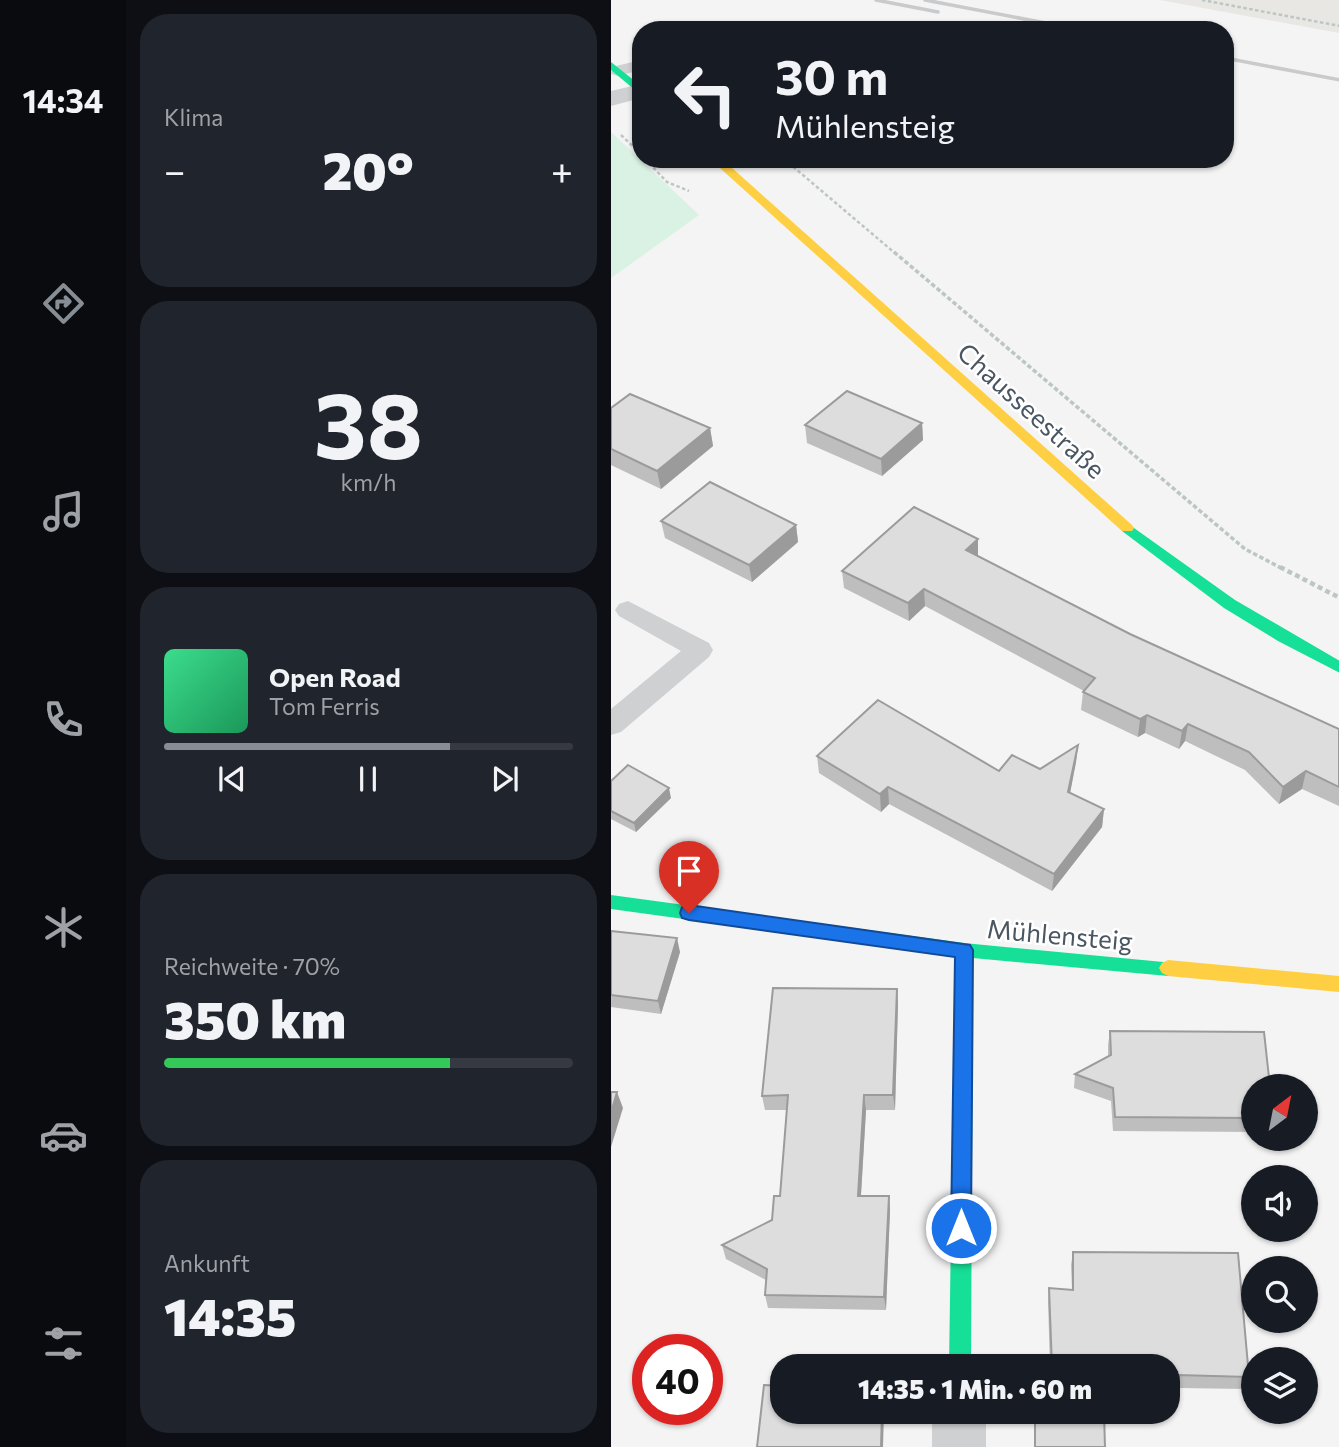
<!DOCTYPE html>
<html lang="de">
<head>
<meta charset="utf-8">
<style>
  :root { --surface:#171b24; --page:#20242c; --text:#f1f3f6; --muted:#9ea1a6; --line:#363941; --accent:#868d94 }
  body { margin:0; font-family:Commissioner,sans-serif; background:var(--page); color:var(--text); height:100vh; display:flex; flex-direction:column; font-size:26px; white-space:nowrap }
  * { box-sizing:border-box; margin:0 }
  p { font-size:23px; color:var(--muted) }
  .icon { flex:none; width:38px; height:38px; fill:none; stroke:currentColor; stroke-width:2; stroke-linecap:round; stroke-linejoin:round }
  .map { position:relative; flex:1; overflow:hidden }
  .side { display:flex; flex-direction:column; gap:14px; padding:14px; background:#0d0f14; width:485px }
  .side>* { flex:none }
  .top-card { position:absolute; left:21px; top:21px; width:602px; height:147px; border-radius:28px; box-shadow:0 2px 5px #0004; background:#171b24; color:var(--text); overflow:hidden }
  .needle { width:46px; rotate:32deg }
  .buttons { position:absolute; left:630px; top:1074px; display:grid; gap:14px }
  .buttons a { display:grid; place-items:center; width:77px; height:77px; border-radius:50%; background:var(--surface); box-shadow:0 2px 5px #0004; font-size:35px }
  .speed { position:absolute; left:21px; top:1334px; display:flex; gap:14px; font-size:35px; font-weight:700; text-align:center }
  .speed>* { display:grid; place-content:center; width:91px; height:91px; border-radius:50%; background:var(--surface); box-shadow:0 2px 5px #0004; line-height:1 }
  .speed .limit { border:10px solid #d22; background:#fff; color:#111 }
  .pin { position:absolute; display:grid; place-items:center; width:60px; height:60px; color:#fff; margin:-72px -30px; border-radius:50% 50% 50% 0; rotate:-45deg; box-shadow:0 0 7px #0007 }
  .pin .icon { rotate:45deg }
  .me { position:absolute; width:77px; margin:-38px; rotate:0deg; stroke-linejoin:round; filter:drop-shadow(0 0 5px #0008) }
  .turn { display:flex; align-items:center; gap:24px; height:147px; padding:0 28px; font-size:32px }
  .turn .icon { width:91px; height:91px; stroke-width:2.5 }
  .turn b { display:block; font-size:49px; line-height:60px }
  .big { font-size:52px; font-weight:800; line-height:1.1 }
  .side .tile { flex:1; display:flex; flex-direction:column; justify-content:center; gap:10px; min-width:0; padding:0 24px; border-radius:28px; background:var(--page) }
  .side .dial { align-items:center; gap:0 }
  .dial b { font-size:91px; line-height:1 }
  .song { display:flex; align-items:center; gap:21px }
  .cover { width:84px; height:84px; border-radius:10px; background:linear-gradient(135deg,hsl(150 70% 55%),hsl(150 70% 35%)) }
  .played { height:7px; border-radius:4px; background:linear-gradient(90deg,var(--accent) 70%,var(--line) 70%) }
  .keys { display:flex; justify-content:space-around; direction:ltr }
  .heat { display:flex; justify-content:space-between; align-items:center; font-size:38px; direction:ltr }
  .charge { height:10px; border-radius:5px; background:linear-gradient(90deg,#34c759 70%,var(--line) 0) }
  .trip { position:absolute; left:159px; top:1354px; width:410px; height:70px; border-radius:28px; background:var(--surface); box-shadow:0 2px 5px #0004; font-weight:800; line-height:70px; text-align:center }
  main { display:flex; flex:1; min-height:0 }
  .tab-bar { display:flex; flex-direction:column; width:126px; justify-content:space-around; align-items:center; background:#090b0e; color:var(--muted) }
  .tab-bar .icon { width:49px; height:49px }
  .tab-bar .on { color:var(--accent) }
  .tab-bar b { font-size:32px; color:var(--text) }
  .map>svg:first-child { display:block }
  .commercial { fill:#e8e7e3 }
  .green { fill:#d9f2e3 }
  .lines { fill:none; stroke-linecap:round; stroke-linejoin:round }
  .path-far2 { stroke:#bcc7c4; stroke-width:2.5; stroke-dasharray:3.5 2.5; stroke-linecap:butt }
  .path-far1 { stroke:#bcc7c4; stroke-width:3.5; stroke-dasharray:4.5 2.5; stroke-linecap:butt }
  .path { stroke:#bcc7c4; stroke-width:4.5; stroke-dasharray:5 3.5; stroke-linecap:butt }
  .lane { fill:#ced0d2; fill-rule:evenodd }
  .street { fill:#ced0d2; fill-rule:evenodd }
  .fast { fill:#16e098; fill-rule:evenodd }
  .slow { fill:#ffcf43; fill-rule:evenodd }
  .rail { stroke:#c9cacc; stroke-width:3.5 }
  .wall { fill:#bebebf }
  .shaded-wall { fill:#9b9b9b }
  .building { fill:#ddddde; stroke:#9b9b9b; stroke-width:2 }
  .route { fill:#1a73e8; stroke:#114b97; stroke-width:2 }
  .labels { text-anchor:middle; dominant-baseline:central; stroke-width:5; stroke-linejoin:round; paint-order:stroke }
  .street-label { font-size:26px; fill:#4a5661; stroke:#fff }
</style>
</head>
<body>
<main>
<nav class="tab-bar">
<b>14:34</b>
<svg class="icon on" aria-label="directions" viewBox="0 0 24 24"><path d="M12 3l9 9-9 9-9-9zM9 14v-3h6M13 9l2 2-2 2"/></svg>
<svg class="icon" aria-label="music" viewBox="0 0 24 24"><path d="M9 18V5l10-2v13"/><circle cx="6" cy="18" r="3"/><circle cx="16" cy="16" r="3"/></svg>
<svg class="icon" aria-label="phone" viewBox="0 0 24 24"><path d="M5 4h4l2 5-3 2q2 4 5 5l2-3 5 2v4C11 20 4 13 5 4z"/></svg>
<svg class="icon" aria-label="climate" viewBox="0 0 24 24"><path d="M12 3v18M4 7l16 10M4 17L20 7"/></svg>
<svg class="icon" aria-label="car" viewBox="0 0 24 24"><path d="M5 17H2v-5l4-1 3-4h7l3 4 3 1v5h-3M9 17h6M6 11h13"/><circle cx="7" cy="17" r="2"/><circle cx="17" cy="17" r="2"/></svg>
<svg class="icon" aria-label="filters" viewBox="0 0 24 24"><path d="M4 7h16M4 17h16"/><circle cx="9" cy="7" r="2"/><circle cx="15" cy="17" r="2"/></svg>
</nav>
<section class="side">
<div class="tile"><p>Klima</p>
<div class="heat"><a>−</a><b class="big">20°</b><a>+</a></div>
</div>
<div class="tile dial"><b>38</b><p>km/h</p></div>
<div class="tile">
<div class="song"><i class="cover"></i><div><b>Open Road</b><p>Tom Ferris</p></div></div>
<div class="played"></div>
<div class="keys"><svg class="icon" aria-label="previous" viewBox="0 0 24 24"><path d="M18 5L8 12l10 7zM5 5v14"/></svg><svg class="icon" aria-label="pause" viewBox="0 0 24 24"><path d="M8 5v14M16 5v14"/></svg><svg class="icon" aria-label="next" viewBox="0 0 24 24"><path d="M6 5l10 7-10 7zM19 5v14"/></svg></div>
</div>
<div class="tile"><p>Reichweite · 70%</p><b class="big">350 km</b><div class="charge"></div></div>
<div class="tile"><p>Ankunft</p><b class="big">14:35</b></div>
</section>
<div class="map">
<svg width="729" height="1447" viewBox="0 0 729 1447">
  <rect width="100%" height="100%" fill="#f4f4f4"/>
  <path class="commercial" d="M549,0H728V33Z"/>
  <path class="green" d="M0,132L88,215L0,278Z"/>
  <g class="lines">
    <g class="path-far2">
      <path d="M591,0L729,26"/>
      <path d="M10,135L30,154"/>
      <path d="M34,159L56,182L78,191"/>
      <path d="M173,159L285,254"/>
    </g>
    <path class="path-far1" d="M283,252L634,549L672,569"/>
    <path class="path" d="M669,567L729,598"/>
    <g class="lane">
      <path d="M30,60V70L7,76L0,74L1,67Z"/>
      <path d="M17,601L98,643L102,650L98,657L10,732L0,735V709L70,651L8,616L4,610L8,604Z"/>
    </g>
    <g class="street">
      <path d="M30,84V98L0,106V91Z"/>
      <rect x="321" y="1412" width="54" height="35"/>
    </g>
    <g class="fast">
      <path d="M0,62L30,86V95L0,70Z"/>
      <path d="M516,523L624,600L729,661V673L667,641L613,608L511,531L509,528L511,525Z"/>
      <path d="M0,895L353,943L563,963L566,968L563,973L557,976L362,958L360,1367H338L344,956L0,909Z"/>
    </g>
    <g class="slow">
      <path d="M99,159H111L521,525L523,528L521,531H511Z"/>
      <path d="M557,960L729,976V992L557,976L551,973L548,968L551,963Z"/>
    </g>
    <g class="rail">
      <path d="M265,0L327,12"/>
      <path d="M314,0L471,30"/>
      <path d="M614,58L729,80"/>
    </g>
  </g>
  <g class="wall">
    <path d="M0,408L99,428L102,446L50,489L0,465Z"/>
    <path d="M311,423L312,440L271,476L196,443L194,425Z"/>
    <path d="M50,521L185,525L187,542L141,582L54,538Z"/>
    <path d="M367,556L519,634L728,729V806L691,789L668,804L634,770L574,741L568,749L534,733L527,737L470,710L472,692L473,691L314,606L298,621L233,588L231,571Z"/>
    <path d="M467,745L465,762L459,793L493,809L491,827L441,891L278,804L270,812L208,773L206,756L388,771L429,769Z"/>
    <path d="M0,781L60,798L25,832L0,819Z"/>
    <path d="M0,931L69,952L50,1014L0,1007Z"/>
    <path d="M286,989L287,1004L284,1110H255L250,1196H278L279,1210L275,1310L157,1308L154,1295L155,1280L115,1259L111,1245L161,1220L169,1196L176,1110H154L151,1096Z"/>
    <path d="M499,1031L642,1087V1132L502,1131L500,1101L463,1088L464,1074L497,1056V1045Z"/>
    <path d="M462,1252L638,1377L634,1389L568,1388L565,1399H556V1367H439L437,1301L438,1288L461,1290L460,1265Z"/>
    <path d="M423,1412H493L494,1447H423Z"/>
  </g>
  <g class="shaded-wall">
    <path d="M311,423L312,440L271,476L270,459Z"/>
    <path d="M99,428L102,446L50,489L46,471Z"/>
    <path d="M185,525L187,542L141,582L138,565Z"/>
    <path d="M367,539V557L355,550Z"/>
    <path d="M313,589L314,606L298,621L297,603Z"/>
    <path d="M536,715L534,733L527,737L529,719Z"/>
    <path d="M577,724L574,741L568,749L571,731Z"/>
    <path d="M467,745L465,762L456,809L457,792Z"/>
    <path d="M695,771L691,789L668,804L672,787Z"/>
    <path d="M277,787L278,804L270,812L269,794Z"/>
    <path d="M58,788L60,798L25,832L23,823Z"/>
    <path d="M493,809L491,827L441,891L443,874Z"/>
    <path d="M66,938L69,952L50,1014L47,1001Z"/>
    <path d="M286,989L287,1004L284,1110L282,1095Z"/>
    <path d="M6,1092L12,1108L0,1147V1113Z"/>
    <path d="M253,1095L255,1110L249,1210L247,1196Z"/>
    <path d="M278,1196L279,1210L275,1310L273,1297Z"/>
    <path d="M271,1412H273L272,1447H270Z"/>
  </g>
  <g class="building">
    <path d="M236,391L311,423L270,459L194,425Z"/>
    <path d="M19,394L99,428L46,471L0,449V408Z"/>
    <path d="M99,482L185,525L138,565L50,521Z"/>
    <path d="M303,507L367,539L355,550L519,634L728,729V787L695,771L672,787L638,752L577,724L571,731L536,715L529,719L472,692L484,678L313,589L297,603L231,571Z"/>
    <path d="M267,700L388,771L401,755L429,769L467,745L457,792L493,809L443,874L277,787L269,794L206,756Z"/>
    <path d="M17,765L58,788L23,823L0,811V781Z"/>
    <path d="M0,931L66,938L47,1001L0,995Z"/>
    <path d="M162,988L286,989L282,1095H253L247,1196H278L273,1297L154,1295L156,1269L111,1245L161,1220L163,1196H169L177,1095L151,1096Z"/>
    <path d="M499,1031L653,1032L659,1087H642V1118L504,1117L502,1088L464,1074L500,1055Z"/>
    <path d="M0,1092H6L0,1113Z"/>
    <path d="M462,1252L627,1253L638,1377L567,1375L568,1387H556V1367H441L438,1288L462,1290Z"/>
    <path d="M153,1385L172,1386V1412H271L270,1447H146Z"/>
    <path d="M424,1412H493L494,1447H424Z"/>
  </g>
  <path class="route" d="M78,905L359,945L362,950L360,1228L357,1235L350,1238L343,1235L340,1228L344,957L78,920L71,918L69,913L71,907Z"/>
  <g class="labels">
    <g class="street-label">
      <text transform="translate(421 410) rotate(42)">Chausseestraße</text>
      <text transform="translate(449 934) rotate(5)">Mühlensteig</text>
    </g>
  </g>
</svg>
<div class="buttons">
<a><svg class="needle" viewBox="-14 -14 28 28"><path d="M0-13l5 13h-10z" fill="#e53935"/><path d="M0 13l5-13h-10z" fill="#9ea1a6"/></svg></a>
<a><svg class="icon" aria-label="sound" viewBox="0 0 24 24"><path d="M4 9h4l5-4v14l-5-4H4zM17 9q2 3 0 6"/></svg></a>
<a><svg class="icon" aria-label="search" viewBox="0 0 24 24"><circle cx="10" cy="10" r="6"/><path d="M15 15l6 6"/></svg></a>
<a><svg class="icon" aria-label="layers" viewBox="0 0 24 24"><path d="M12 4l9 5-9 5-9-5zM3 14l9 5 9-5"/></svg></a>
</div>
<div class="speed"><div class="limit">40</div></div>
<div class="pin" style="left:78px;top:913px;background:#d93025"><svg class="icon" aria-label="arrive" viewBox="0 0 24 24"><path d="M6 21V4h12l-3 4 3 4H6"/></svg></div>
<svg class="me" style="left:350px;top:1228px" viewBox="-20 -20 40 40"><circle r="17" fill="#1a73e8" stroke="#fff" stroke-width="3"/><path d="M0-11L8 9 0 5-8 9z" fill="#fff"/></svg>
<div class="trip">14:35 · 1 Min. · 60 m</div>
<div class="top-card">
<div class="turn"><svg class="icon" aria-label="left" viewBox="0 0 24 24"><path d="M17 20v-9H6M10 6l-5 5 5 5"/></svg><div><b>30 m</b>Mühlensteig</div></div>
</div>
</div>
</main>
</body>
</html>
